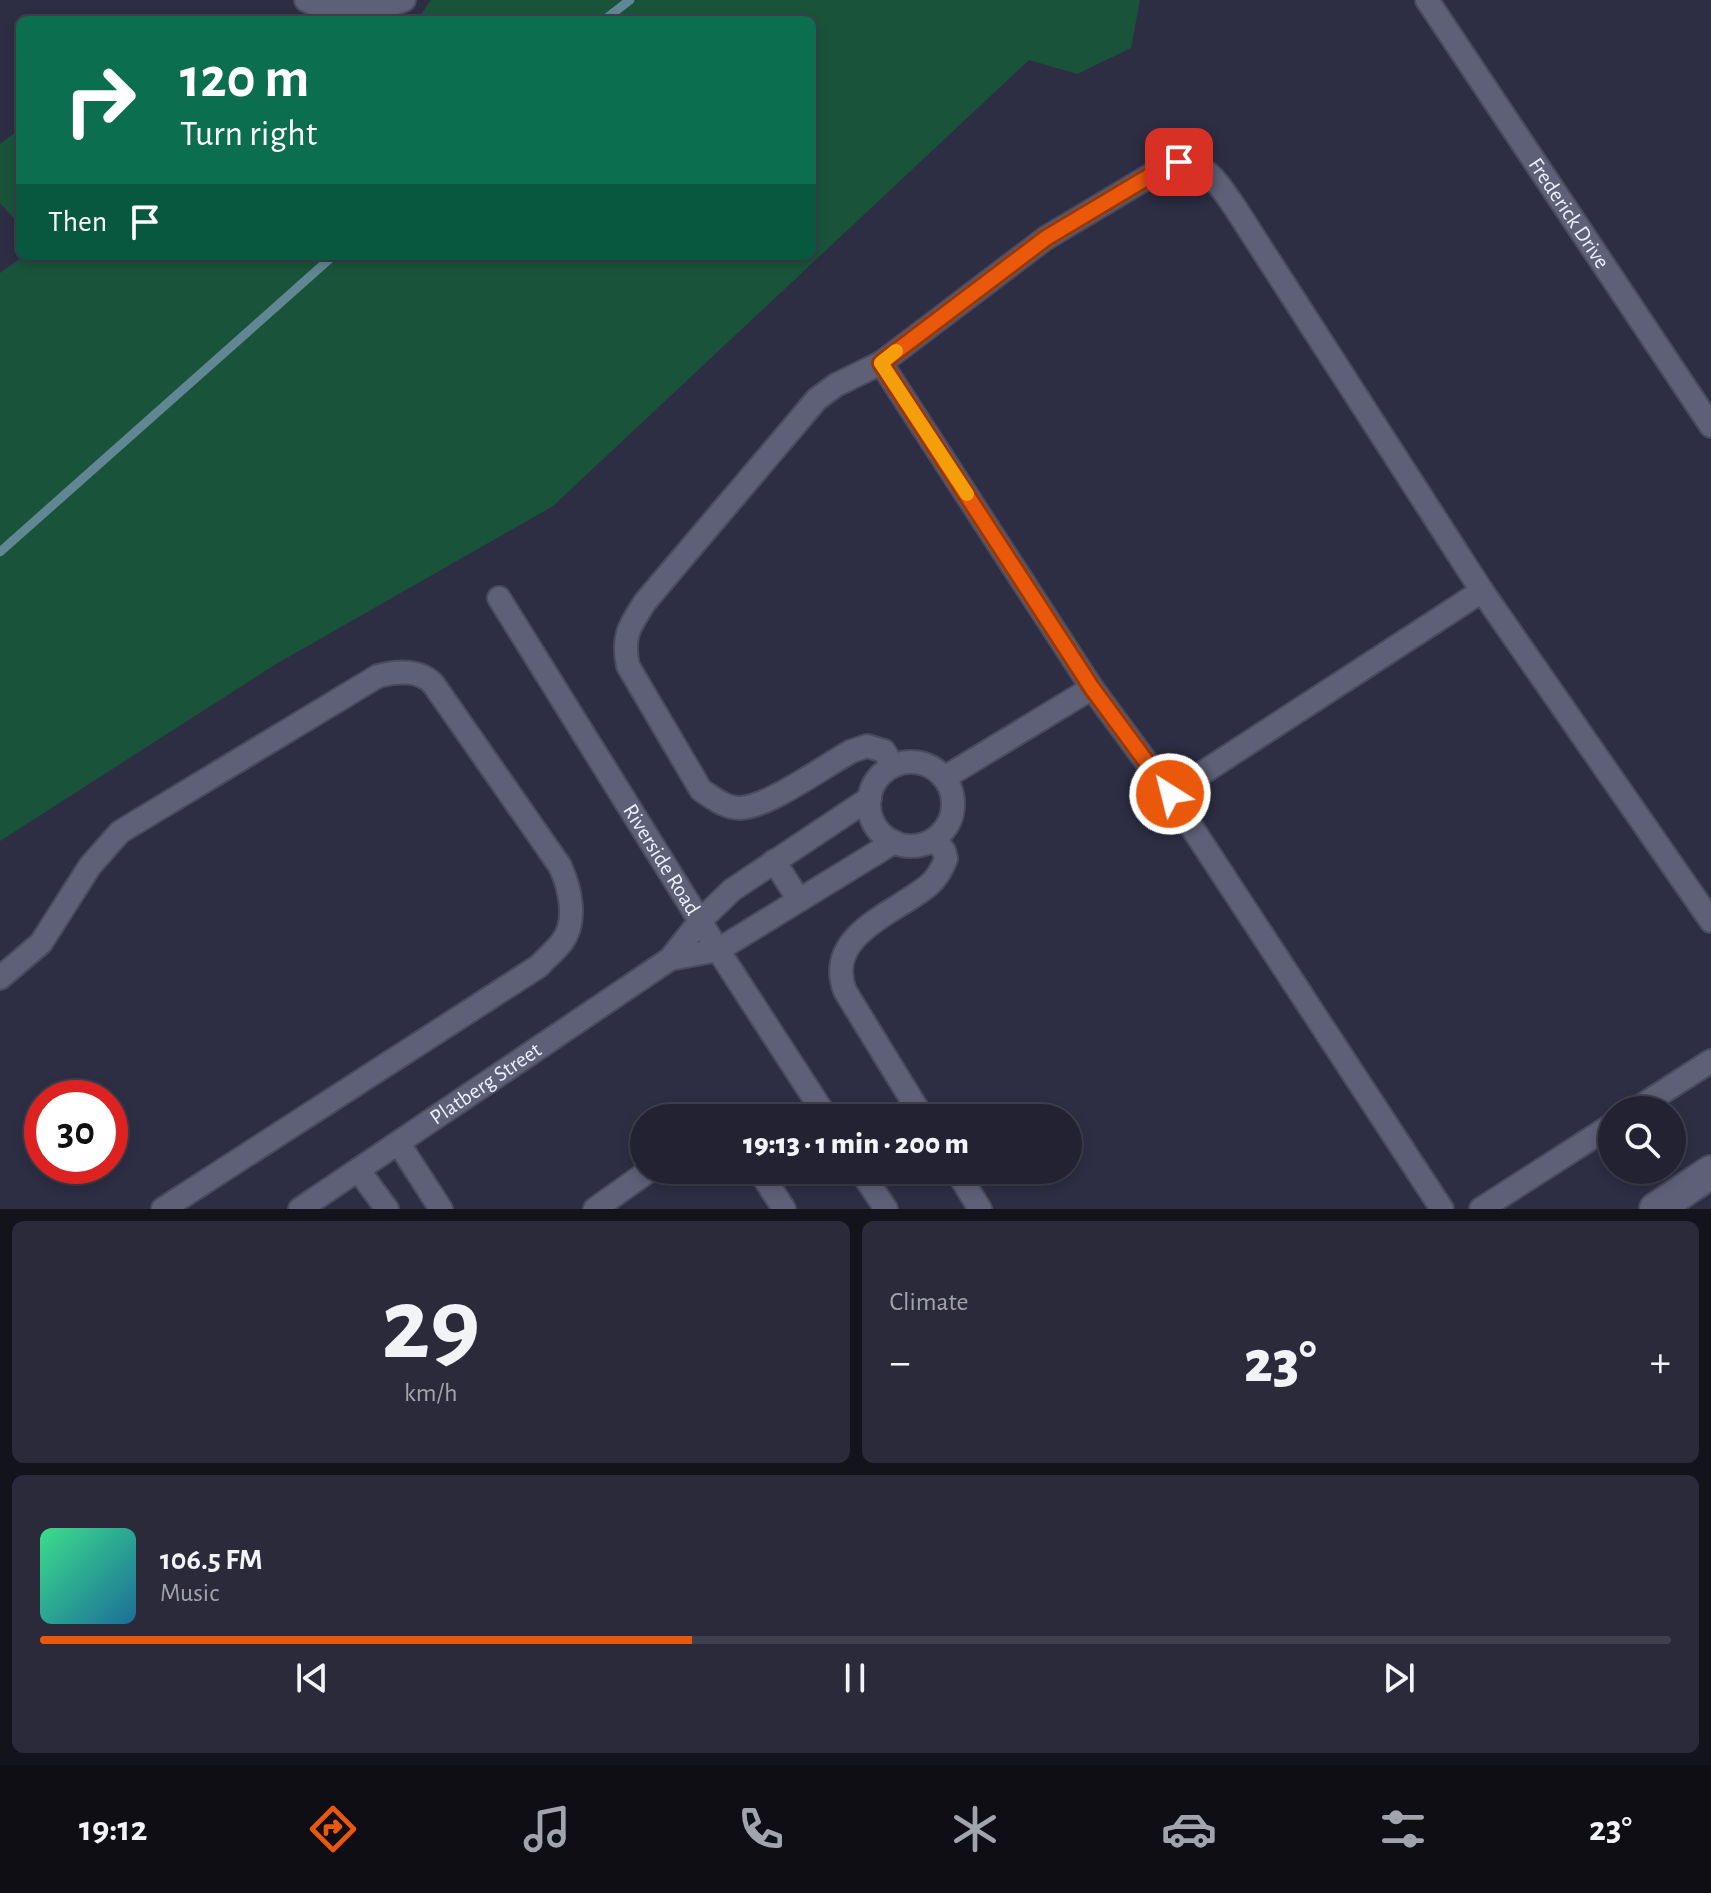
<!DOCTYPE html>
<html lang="en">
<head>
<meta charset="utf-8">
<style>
  :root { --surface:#223; --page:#2a2a3b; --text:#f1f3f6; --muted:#a2a4ac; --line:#3f3f4e; --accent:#ea580c }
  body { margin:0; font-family:"Alegreya Sans",sans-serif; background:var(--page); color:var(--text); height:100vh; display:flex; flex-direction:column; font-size:30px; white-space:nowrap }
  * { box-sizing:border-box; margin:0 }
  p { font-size:26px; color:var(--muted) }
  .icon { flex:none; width:44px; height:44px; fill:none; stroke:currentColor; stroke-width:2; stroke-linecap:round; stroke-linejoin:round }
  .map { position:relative; height:1209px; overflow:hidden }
  .details { display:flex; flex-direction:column; gap:12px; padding:12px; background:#13131c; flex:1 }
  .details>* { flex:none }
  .hud { position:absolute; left:16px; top:16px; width:800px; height:244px; border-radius:12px; box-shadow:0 4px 12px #0003,0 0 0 2px var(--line); background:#0b6e4f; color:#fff; overflow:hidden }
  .tools { position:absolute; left:1598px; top:1096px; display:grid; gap:16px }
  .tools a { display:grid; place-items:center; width:88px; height:88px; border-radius:50%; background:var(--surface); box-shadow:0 4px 12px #0003,0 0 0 2px var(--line); font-size:40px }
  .speed { position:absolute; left:24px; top:1080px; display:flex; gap:16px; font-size:40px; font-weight:700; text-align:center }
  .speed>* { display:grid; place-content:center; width:104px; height:104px; border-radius:50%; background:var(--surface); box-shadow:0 4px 12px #0003,0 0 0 2px var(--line); line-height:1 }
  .speed .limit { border:12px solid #d22; background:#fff; color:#111 }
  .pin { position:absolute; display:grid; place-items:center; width:68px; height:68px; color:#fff; margin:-34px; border-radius:16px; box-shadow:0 4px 12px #0006 }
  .me { position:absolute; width:88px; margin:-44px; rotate:324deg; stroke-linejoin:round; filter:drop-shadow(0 0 6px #0008) }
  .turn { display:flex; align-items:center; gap:28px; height:168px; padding:0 32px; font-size:36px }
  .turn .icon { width:104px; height:104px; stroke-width:2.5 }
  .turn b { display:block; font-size:56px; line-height:68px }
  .then { display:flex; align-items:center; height:76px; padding:0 32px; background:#0003; gap:16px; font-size:30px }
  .big { font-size:60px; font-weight:800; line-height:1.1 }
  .details .widget { flex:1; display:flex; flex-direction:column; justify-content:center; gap:12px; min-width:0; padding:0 28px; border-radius:12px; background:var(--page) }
  .details .dial { align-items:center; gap:0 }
  .dial b { font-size:104px; line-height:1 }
  .song { display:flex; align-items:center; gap:24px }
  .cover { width:96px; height:96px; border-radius:12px; background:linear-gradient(135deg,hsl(150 70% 55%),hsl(200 70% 35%)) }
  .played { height:8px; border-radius:4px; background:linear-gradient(90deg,var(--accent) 40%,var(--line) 40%) }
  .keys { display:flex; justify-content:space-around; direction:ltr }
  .heat { display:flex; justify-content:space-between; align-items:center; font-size:44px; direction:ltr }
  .details .tiles { flex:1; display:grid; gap:12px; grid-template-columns:1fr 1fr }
  .widget:last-child { grid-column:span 2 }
  .trip { position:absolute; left:630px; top:1104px; width:452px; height:80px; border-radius:40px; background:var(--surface); box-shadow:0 4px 12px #0003,0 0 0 2px var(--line); font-weight:800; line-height:80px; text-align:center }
  .dock { display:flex; height:128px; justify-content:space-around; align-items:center; background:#0e0e14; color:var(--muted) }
  .dock .icon { width:56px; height:56px }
  .dock .active { color:var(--accent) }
  .dock b { font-size:36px; color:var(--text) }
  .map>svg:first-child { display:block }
  .green { fill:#19543a }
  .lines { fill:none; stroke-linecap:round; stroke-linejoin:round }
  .stream { stroke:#618794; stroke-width:9 }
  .street-casing { stroke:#4a4a5d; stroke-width:26 }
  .secondary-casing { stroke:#4a4a5d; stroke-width:36 }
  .street { stroke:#5e6078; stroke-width:22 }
  .secondary { stroke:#5e6078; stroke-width:32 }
  .route-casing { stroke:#983908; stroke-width:20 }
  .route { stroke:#ea580c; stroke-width:14 }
  .slow { stroke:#f59e0b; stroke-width:14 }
  .labels { text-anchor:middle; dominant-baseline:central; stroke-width:8; stroke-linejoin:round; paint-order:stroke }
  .street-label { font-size:22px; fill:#eef0fe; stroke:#2d2e44 }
</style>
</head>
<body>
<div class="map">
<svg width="1711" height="1209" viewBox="0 0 1711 1209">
  <rect width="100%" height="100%" fill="#2d2e44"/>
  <g class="green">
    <path d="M431,0H1140L1131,48L1077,74L1029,60L553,506L276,664L0,841V273L24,256H812V20H417Z"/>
    <path d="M20,129V225L0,203V144Z"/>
  </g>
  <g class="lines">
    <g class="stream">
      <path d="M604,20L630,0"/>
      <path d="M0,552L333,256"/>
    </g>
    <g class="street-casing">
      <g id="street">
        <path d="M306,0C335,16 375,12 404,0"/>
        <path id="s1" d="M1427,0L1711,426"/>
        <path d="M881,363L1092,688L1170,794L1442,1209"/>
        <path id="s2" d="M499,598L718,950L827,1118"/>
        <circle cx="911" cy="804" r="42"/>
        <path d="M893,766L884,751L867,746L852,751C824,766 769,807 740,808C725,808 713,798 701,790L628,666C622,636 629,627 645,602L817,399L836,385L881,363L1046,238L1168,165C1202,155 1217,182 1234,206L1482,591L1711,921"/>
        <path d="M944,778L1092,688"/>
        <path d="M1170,794L1482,591"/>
        <path d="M774,861L799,900"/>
        <path d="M670,959L718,950L894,842"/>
        <path d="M0,978L41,943L90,866L120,832L378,676C396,671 421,669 434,685L560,866C570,888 578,921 562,942C555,951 546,958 539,966L163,1209"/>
        <path d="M1635,1110L1711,1061"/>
        <path d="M923,1118L845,991C824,935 894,914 929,885C937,878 942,869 946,859L944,851L935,839"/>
        <path d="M399,1144L441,1209"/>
        <path d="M759,1170L784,1209"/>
        <path d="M860,1170L886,1209"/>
        <path d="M956,1170L980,1209"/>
        <path d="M359,1171L387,1209"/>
        <path id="s3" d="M300,1209L670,959L700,921L732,890L870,798"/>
        <path d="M595,1209L650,1170"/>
        <path d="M1481,1209L1612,1125"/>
      </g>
    </g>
    <g class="secondary-casing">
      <path id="secondary" d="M1656,1209L1711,1172"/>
    </g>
    <use href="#street" class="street"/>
    <use href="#secondary" class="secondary"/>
  </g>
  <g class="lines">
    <g class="route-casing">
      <path id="route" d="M1170,794L1092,688L881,363L1046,238L1168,165L1179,162"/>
    </g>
    <use href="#route" class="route"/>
    <path class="slow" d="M896,351L881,363L967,494"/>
  </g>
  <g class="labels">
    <g class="street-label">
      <text stroke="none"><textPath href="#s1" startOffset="256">Frederick Drive</textPath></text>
      <text stroke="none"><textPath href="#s2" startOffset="308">Riverside Road</textPath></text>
      <text stroke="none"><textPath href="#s3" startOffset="224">Platberg Street</textPath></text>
    </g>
  </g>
</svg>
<div class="tools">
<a><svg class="icon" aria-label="search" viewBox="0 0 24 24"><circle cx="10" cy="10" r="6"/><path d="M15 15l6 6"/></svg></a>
</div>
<div class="speed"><div class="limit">30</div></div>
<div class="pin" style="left:1179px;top:162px;background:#d93025"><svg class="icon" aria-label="arrive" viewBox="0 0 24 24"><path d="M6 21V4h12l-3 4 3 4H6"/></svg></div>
<svg class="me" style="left:1170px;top:794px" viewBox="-20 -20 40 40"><circle r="17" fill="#ea580c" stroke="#fff" stroke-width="3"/><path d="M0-11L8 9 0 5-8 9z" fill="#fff"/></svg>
<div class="trip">19:13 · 1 min · 200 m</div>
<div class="hud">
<div class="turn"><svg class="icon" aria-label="right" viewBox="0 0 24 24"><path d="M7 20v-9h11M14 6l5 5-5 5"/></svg><div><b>120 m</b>Turn right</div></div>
<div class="then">Then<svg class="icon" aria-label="arrive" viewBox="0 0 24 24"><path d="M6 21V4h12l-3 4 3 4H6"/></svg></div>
</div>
</div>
<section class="details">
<div class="tiles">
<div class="widget dial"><b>29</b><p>km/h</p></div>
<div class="widget"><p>Climate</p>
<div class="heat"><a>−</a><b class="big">23°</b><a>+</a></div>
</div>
<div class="widget">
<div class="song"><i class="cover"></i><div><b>106.5 FM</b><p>Music</p></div></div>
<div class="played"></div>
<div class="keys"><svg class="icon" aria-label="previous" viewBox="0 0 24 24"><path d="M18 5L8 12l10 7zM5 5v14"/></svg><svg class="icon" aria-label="pause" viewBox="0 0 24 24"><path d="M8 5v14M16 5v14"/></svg><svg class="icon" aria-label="next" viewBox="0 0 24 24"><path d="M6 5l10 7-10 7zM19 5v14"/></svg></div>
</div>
</div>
</section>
<nav class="dock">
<b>19:12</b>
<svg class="icon active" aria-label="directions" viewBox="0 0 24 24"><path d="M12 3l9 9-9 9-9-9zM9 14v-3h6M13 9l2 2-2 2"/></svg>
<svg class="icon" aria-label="music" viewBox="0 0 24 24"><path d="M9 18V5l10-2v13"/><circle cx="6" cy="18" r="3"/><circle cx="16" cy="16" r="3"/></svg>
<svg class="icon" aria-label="phone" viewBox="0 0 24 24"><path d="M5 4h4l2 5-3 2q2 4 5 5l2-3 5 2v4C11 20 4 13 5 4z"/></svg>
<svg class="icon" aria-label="climate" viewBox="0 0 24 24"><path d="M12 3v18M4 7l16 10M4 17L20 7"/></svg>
<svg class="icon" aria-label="car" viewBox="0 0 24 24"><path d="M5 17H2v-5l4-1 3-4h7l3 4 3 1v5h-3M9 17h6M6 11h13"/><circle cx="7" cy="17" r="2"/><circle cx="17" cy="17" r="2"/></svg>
<svg class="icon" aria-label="filters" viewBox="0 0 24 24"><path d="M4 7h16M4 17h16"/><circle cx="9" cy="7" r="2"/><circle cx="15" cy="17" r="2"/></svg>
<b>23°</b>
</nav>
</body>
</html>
